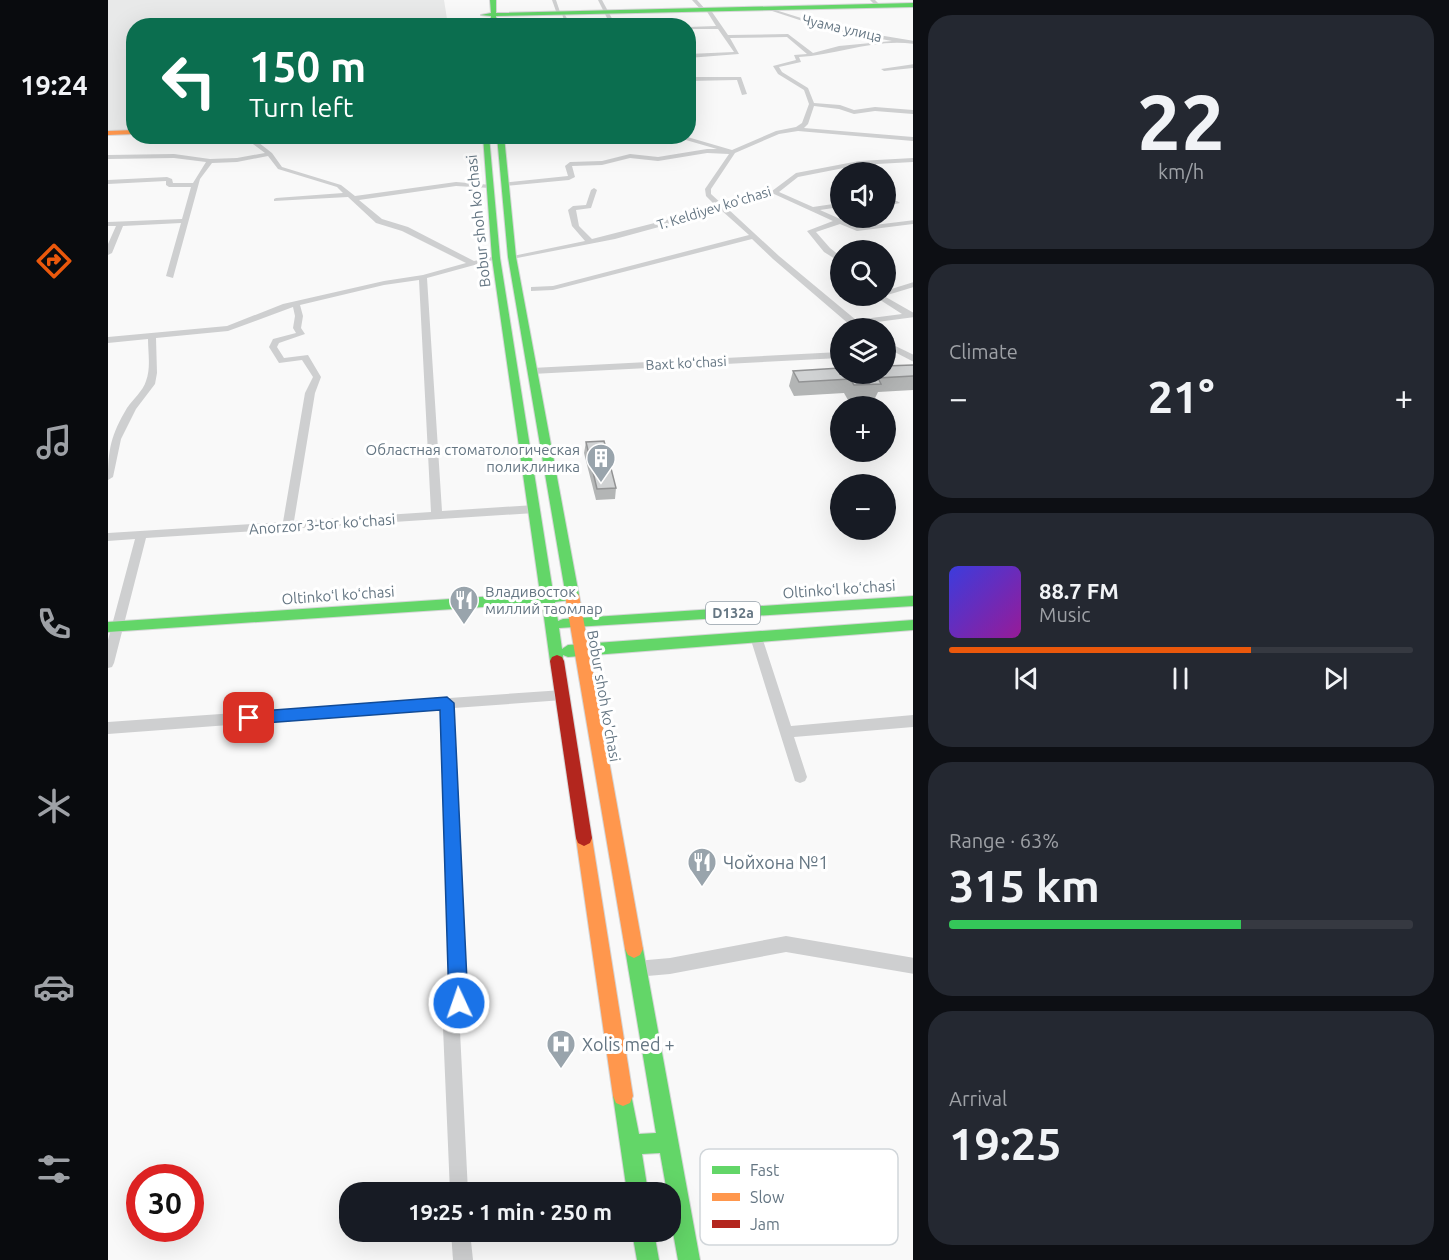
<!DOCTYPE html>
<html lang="en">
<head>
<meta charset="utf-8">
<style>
  :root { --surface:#171b24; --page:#242831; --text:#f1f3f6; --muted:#9ea1a6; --line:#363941; --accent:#ea580c }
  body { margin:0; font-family:Ubuntu,sans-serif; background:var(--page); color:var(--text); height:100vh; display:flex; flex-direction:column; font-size:22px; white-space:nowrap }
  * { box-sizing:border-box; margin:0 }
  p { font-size:20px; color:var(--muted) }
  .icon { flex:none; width:33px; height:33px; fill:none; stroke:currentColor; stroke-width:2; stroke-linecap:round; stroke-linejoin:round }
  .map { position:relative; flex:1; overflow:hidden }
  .sheet { display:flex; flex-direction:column; gap:15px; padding:15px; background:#0d0f14; width:536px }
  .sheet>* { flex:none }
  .top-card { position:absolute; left:18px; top:18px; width:570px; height:126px; border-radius:24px; box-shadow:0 6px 24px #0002; background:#0b6e4f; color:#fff; overflow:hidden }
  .buttons { position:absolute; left:722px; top:162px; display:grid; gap:12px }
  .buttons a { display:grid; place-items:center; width:66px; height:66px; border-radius:50%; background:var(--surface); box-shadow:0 6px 24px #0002; font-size:30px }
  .speed { position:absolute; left:18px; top:1164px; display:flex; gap:12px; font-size:30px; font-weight:700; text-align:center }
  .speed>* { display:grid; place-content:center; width:78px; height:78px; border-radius:50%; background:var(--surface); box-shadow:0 6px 24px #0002; line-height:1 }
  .speed .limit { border:9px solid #d22; background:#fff; color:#111 }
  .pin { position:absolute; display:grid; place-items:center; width:51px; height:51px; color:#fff; margin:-26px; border-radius:12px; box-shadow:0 3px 9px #0006 }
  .me { position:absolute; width:66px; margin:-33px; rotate:357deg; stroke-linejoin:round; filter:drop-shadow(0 0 4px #0008) }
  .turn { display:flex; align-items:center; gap:21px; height:126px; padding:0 24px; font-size:27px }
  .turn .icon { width:78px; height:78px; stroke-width:2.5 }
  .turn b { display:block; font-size:42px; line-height:51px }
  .big { font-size:45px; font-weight:700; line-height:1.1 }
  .sheet .card { flex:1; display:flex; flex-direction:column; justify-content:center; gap:9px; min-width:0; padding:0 21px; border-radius:24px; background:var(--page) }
  .sheet .dial { align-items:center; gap:0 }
  .dial b { font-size:78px; line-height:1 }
  .song { display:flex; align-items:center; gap:18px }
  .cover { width:72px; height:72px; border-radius:9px; background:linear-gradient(135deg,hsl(240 70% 55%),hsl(300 70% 35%)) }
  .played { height:6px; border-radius:3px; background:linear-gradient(90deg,var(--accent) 65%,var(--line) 65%) }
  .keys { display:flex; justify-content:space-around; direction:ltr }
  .heat { display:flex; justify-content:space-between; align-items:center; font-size:33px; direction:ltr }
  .charge { height:9px; border-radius:4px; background:linear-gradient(90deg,#34c759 63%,var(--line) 0) }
  .trip { position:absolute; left:231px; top:1182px; width:342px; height:60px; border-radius:24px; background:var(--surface); box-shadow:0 6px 24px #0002; font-weight:700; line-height:60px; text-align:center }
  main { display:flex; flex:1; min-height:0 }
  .dock { display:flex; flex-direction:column; width:108px; justify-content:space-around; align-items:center; background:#090b0e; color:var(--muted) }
  .dock .icon { width:42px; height:42px }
  .dock .selected { color:var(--accent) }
  .dock b { font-size:27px; color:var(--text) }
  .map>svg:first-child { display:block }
  .built { fill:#e8e9e9 }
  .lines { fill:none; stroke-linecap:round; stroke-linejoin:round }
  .fast-casing { stroke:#d5d6d7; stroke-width:2 }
  .slow-casing { stroke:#d5d6d7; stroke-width:2 }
  .jam-casing { stroke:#d5d6d7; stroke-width:2 }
  .street { fill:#cecfd0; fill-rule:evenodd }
  .fast { fill:#63d668; fill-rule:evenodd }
  .slow { fill:#ff974d; fill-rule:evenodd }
  .jam { fill:#b3261e; fill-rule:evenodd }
  .wall { fill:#b3b5b5 }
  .building { fill:#d0d2d3; stroke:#929394; stroke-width:1.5 }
  .route { fill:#1a73e8; stroke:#114b97; stroke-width:1.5 }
  .labels { text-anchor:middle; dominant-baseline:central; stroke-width:6; stroke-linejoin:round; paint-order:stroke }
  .far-street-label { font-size:14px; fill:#657683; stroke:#fff }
  .shield { fill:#fff; stroke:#939fa8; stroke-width:1.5 }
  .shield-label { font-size:14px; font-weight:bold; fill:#657683 }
  .street-label { font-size:15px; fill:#657683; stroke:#fff }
  .poi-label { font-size:15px; fill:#657683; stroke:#fff; text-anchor:end }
  .near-poi-label { font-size:18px; fill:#657683; stroke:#fff; text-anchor:start }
  .key { fill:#fff; stroke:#d1d6da; stroke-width:1.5 }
  .key-label { font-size:16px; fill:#657683 }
</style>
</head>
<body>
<main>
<nav class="dock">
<b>19:24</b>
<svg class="icon selected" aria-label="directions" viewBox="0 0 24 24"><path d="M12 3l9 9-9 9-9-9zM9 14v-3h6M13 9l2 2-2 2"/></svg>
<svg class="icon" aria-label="music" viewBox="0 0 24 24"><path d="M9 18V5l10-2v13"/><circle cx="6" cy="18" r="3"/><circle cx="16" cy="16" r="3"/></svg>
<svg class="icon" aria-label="phone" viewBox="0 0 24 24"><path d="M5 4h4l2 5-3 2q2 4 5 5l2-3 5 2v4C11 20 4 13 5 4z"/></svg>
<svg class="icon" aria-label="climate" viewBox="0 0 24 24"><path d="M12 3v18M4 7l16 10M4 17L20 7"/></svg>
<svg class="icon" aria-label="car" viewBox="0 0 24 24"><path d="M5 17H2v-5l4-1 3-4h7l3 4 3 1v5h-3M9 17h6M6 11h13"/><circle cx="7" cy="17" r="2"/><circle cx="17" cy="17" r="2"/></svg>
<svg class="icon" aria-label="filters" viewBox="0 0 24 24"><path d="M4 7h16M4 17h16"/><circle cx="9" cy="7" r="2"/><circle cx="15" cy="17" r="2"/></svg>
</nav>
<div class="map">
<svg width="806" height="1260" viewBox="0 0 806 1260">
  <rect width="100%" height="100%" fill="#f9f9f9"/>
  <path class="built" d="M0,0H336L340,25L26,26L25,130L0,131Z"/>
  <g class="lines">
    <g class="fast-casing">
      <g id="fast">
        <path d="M382,0H388V13L806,3V7L388,16L389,26H383V16L373,15L383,13Z"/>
        <path d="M375,136H381L392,258L445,592L457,591L400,257L389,136H396L408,257L471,595L469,599L447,602L450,621L455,619L806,596V606L451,628L454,649L460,645L806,620V630L460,657L455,655L454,665H444L442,661L434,603L0,632V622L432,593L384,258Z"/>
        <path d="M526,940L532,943L535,949L592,1260H570L562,1216V1192H559L552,1153L534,1154L540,1192H519L505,1096L508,1089L515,1086L522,1089L531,1134L548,1133L517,949L520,943Z"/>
        <path d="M524,1232H546L551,1260H529Z"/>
      </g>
    </g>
    <g class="slow-casing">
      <g id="slow">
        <path d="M26,130V134L0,135V131Z"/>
        <path d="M464,590L471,595L535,949L532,955L526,958L520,955L517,949L457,595Z"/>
        <path d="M476,830L482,833L484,838L525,1096L522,1103L515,1106L508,1103L505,1096L468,838L470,833Z"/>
      </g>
    </g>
    <g class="jam-casing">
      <path id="jam" d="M449,655L454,657L456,661L484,838L482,843L476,846L470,843L468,838L442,661L444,657Z"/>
    </g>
    <g class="street">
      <path d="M444,0H448L453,15L449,14Z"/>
      <path d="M490,0H494L508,26H503Z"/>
      <path d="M584,0H589L598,10L602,9L620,35L680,34L705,53L731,46L784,41L719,29L661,10V8L722,27L806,41V44C768,38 729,55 691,57L693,62L671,67L674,72L700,88L706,103L732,105L746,110L767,107L806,110V114L767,111L746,114L731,109L706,106L700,124L696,128L806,137V141L690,131L671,134L627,153L603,189V194L615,205L664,191L688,173L751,161L806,158V162L751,165L690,177L671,192L705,207L732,203V207L712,210L750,227L806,220V224L749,231L732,224L708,232L722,248L732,256V262L716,252L699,231L725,221L666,194L619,208L671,256L748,320L794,314L766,296H777V291L806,282V287L776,296L806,313V317L754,324L758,328H749L742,325L665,259L644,239L445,290L423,291V287L445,286L641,235L613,210L507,239L404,259L400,257L477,241L464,226L460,210L465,206L478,205L483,190L486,188L489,190L483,208L468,210L471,226L484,239L609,207L598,196L597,189L621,154L599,153L550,161L522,158L494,165L464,166L467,177L461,180L396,186L394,185V183L460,176L457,166L462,162L494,161L522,154L550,157L599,149H609L564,136H576L624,150L668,131L688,127L694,123L701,104L696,90L670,74L665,66L688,60L686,55L699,54L679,37L622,38L631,54L580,58V54L626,52L610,29H580V27L608,26L598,10L594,11Z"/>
      <path d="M762,0H767L773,6L769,7Z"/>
      <path d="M456,13L463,26H458L454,14Z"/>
      <path d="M806,64V68L776,71L773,69Z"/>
      <path d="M580,77H633L639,94L634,95L629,80L580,81Z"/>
      <path d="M134,136H142L164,153L174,167L233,185L247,196L348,182L384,185V187L382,188L348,186L251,200L274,219L300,227L366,261L388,256L392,258L319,278L334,511L427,505L432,509L427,513L38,538L6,663L4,667L0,668V640L27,539L0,541V533L175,522L197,393L205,377L194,360L171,363L161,347L165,339L188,333L185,328L187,316L185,307L120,331L48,338L49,373L47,384L28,409L13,439L5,477L0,480C0,449 3,435 19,408C25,399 35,391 38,381C43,368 40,352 40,339L0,343V337L119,326L175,304L276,281L315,275L358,263L294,231L268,223L240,197L166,201V199L168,198L235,193L229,187L170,169L160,156L129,162L104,163L92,179L65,278L58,276L73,223L15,226L4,253L0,255V244L8,226H0V222L74,219L83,187H61L58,185V181L0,184V180L59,177L64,179L65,183H85L98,162L66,158L0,159V155L66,154L102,159L129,158L157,153ZM311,280L323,512L186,521L207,393L213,377L200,355L176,358L169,347L171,343L197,334L193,328L195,316L192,305L276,285Z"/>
      <path d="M777,202L789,201L792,203L777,206Z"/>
      <path d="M777,341L806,355V362L777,347Z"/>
      <path d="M732,352V358L424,374L420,371L424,368Z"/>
      <path d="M648,632L652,634L654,637L683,726L806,715V727L686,737L699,777L697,781L692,783L687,781L642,637L644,634Z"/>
      <path d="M455,690L460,691L461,695L460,699L455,700L346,708L359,1003L357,1009L351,1011L360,1192H342L334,1004L336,998L343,996L333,709L0,734V722Z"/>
      <path d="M678,936L806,958V974L678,952L562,974L528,977L522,975L520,969L522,963L528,961L562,958Z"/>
      <path d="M343,1232H362L365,1260H345Z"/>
    </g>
    <use href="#fast" class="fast"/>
    <use href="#slow" class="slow"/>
    <use href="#jam" class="jam"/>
  </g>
  <g class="wall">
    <path d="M806,365V390L770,392L767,398L740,400L736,393L686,396L681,386L685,371Z"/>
    <path d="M478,442L508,488L507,499L488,500L476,453Z"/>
  </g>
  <g class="building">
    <path d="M806,365V376L770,378L773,384L746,385L742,379L691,382L685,371L732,368V374H777V366Z"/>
    <path d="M496,441L508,488L489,489L478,442Z"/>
  </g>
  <path class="route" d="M339,697L346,703L360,1003L357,1010L351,1013L344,1010L341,1003L332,710L141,724L134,718L141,712Z"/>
  <defs>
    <g id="building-pin" transform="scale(1.5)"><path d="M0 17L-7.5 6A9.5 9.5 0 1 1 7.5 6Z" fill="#99a4ac" stroke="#fff"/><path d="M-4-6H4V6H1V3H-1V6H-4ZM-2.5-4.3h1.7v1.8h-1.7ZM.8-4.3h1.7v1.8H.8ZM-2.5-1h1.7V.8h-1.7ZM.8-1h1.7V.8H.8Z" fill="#fff"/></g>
    <g id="restaurant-pin" transform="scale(1.5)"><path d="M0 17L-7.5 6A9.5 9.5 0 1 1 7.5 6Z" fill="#99a4ac" stroke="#fff"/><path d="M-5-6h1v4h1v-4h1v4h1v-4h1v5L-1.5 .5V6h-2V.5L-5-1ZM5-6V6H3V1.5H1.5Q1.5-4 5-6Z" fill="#fff"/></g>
    <g id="hospital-pin" transform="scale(1.5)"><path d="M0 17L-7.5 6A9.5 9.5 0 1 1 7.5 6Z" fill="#99a4ac" stroke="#fff"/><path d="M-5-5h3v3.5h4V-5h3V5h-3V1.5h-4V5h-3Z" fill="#fff"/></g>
  </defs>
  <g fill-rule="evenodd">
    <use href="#building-pin" x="493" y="458"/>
    <use href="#restaurant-pin" x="356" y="600"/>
    <use href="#restaurant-pin" x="594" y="862"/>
    <use href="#hospital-pin" x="453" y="1044"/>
  </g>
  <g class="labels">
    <g class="far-street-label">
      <text transform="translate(734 28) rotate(13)">Чуама улица</text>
      <text transform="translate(606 208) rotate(-17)">T. Keldiyev ko'chasi</text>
      <text transform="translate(578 363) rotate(-3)">Baxt koʻchasi</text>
    </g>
    <rect class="shield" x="598" y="602" width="54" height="22" rx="4.5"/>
    <g class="shield-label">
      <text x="625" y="613">D132a</text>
    </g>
    <g class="street-label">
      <text transform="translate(370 221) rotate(-96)">Bobur shoh ko'chasi</text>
      <text transform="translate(214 524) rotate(-4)">Anorzor 3-tor koʻchasi</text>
      <text transform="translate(731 589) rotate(-4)">Oltinkoʻl koʻchasi</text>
      <text transform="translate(230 595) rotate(-4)">Oltinkoʻl koʻchasi</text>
      <text transform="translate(496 696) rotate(80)">Bobur shoh ko'chasi</text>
    </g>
    <g class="poi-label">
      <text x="472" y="449">Областная стоматологическая<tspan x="472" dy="17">поликлиника</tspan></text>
      <text x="377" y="591" text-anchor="start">Владивосток<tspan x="377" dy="17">миллий таомлар</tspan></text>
    </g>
    <g class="near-poi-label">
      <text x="615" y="862">Чойхона №1</text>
      <text x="474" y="1044">Xolis med +</text>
    </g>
  </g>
  <rect x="592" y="1149" width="198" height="96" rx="9" class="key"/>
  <rect x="604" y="1166" width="28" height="8" fill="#63d668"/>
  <rect x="604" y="1193" width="28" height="8" fill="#ff974d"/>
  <rect x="604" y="1220" width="28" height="8" fill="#b3261e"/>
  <g class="key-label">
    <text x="642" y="1176">Fast</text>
    <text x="642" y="1203">Slow</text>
    <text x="642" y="1230">Jam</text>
  </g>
</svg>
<div class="buttons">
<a><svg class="icon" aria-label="sound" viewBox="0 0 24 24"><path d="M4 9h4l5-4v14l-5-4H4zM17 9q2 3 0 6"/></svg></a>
<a><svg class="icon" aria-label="search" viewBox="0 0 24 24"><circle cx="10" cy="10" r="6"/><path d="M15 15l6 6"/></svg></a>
<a><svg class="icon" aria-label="layers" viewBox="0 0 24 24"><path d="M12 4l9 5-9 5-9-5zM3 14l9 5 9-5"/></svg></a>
<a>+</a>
<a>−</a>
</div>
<div class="speed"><div class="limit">30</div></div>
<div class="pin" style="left:141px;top:718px;background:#d93025"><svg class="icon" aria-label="arrive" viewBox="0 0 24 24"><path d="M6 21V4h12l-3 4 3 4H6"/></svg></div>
<svg class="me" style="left:351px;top:1003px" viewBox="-20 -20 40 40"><circle r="17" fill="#1a73e8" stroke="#fff" stroke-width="3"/><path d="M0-11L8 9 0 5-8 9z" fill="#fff"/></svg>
<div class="trip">19:25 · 1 min · 250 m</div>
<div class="top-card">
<div class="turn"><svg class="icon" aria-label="left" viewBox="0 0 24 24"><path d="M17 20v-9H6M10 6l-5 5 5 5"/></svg><div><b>150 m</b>Turn left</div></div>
</div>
</div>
<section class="sheet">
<div class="card dial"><b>22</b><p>km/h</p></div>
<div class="card"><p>Climate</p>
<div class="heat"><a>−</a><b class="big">21°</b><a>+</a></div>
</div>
<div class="card">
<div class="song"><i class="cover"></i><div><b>88.7 FM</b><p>Music</p></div></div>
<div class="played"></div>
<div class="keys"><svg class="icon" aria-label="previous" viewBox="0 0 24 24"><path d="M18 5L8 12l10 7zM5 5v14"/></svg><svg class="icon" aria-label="pause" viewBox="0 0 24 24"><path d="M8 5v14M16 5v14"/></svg><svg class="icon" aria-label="next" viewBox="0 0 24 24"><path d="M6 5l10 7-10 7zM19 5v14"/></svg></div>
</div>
<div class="card"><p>Range · 63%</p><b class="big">315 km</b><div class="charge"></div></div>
<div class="card"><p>Arrival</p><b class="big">19:25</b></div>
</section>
</main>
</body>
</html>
